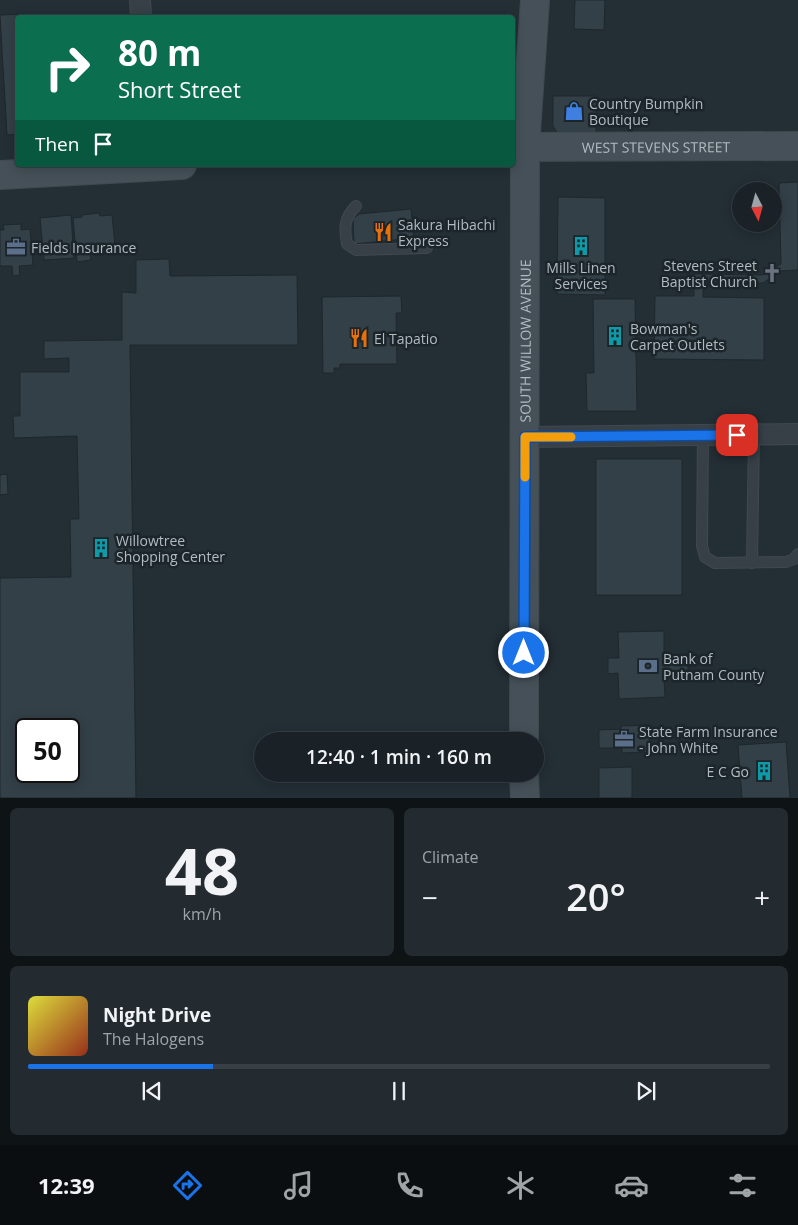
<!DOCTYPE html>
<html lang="en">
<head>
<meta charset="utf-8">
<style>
  :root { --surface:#1a2228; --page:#232a30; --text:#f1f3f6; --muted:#9fa4a8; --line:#383f45; --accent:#1a73e8 }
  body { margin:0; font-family:"Open Sans",sans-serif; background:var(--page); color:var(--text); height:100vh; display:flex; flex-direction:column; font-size:19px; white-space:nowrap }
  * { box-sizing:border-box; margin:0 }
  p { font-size:16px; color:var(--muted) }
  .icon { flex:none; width:28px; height:28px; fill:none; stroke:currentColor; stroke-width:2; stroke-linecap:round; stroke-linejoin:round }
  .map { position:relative; height:798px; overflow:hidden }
  .details { display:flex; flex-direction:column; gap:10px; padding:10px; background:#0e1316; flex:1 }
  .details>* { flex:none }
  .top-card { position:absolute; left:15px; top:15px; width:500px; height:152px; border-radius:5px; box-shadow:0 2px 12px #0003,0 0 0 1px var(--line); background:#0b6e4f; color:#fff; overflow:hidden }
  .needle { width:32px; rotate:174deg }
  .tools { position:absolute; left:732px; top:182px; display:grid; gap:10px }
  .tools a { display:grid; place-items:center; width:50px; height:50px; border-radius:50%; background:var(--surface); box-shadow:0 2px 12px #0003,0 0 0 1px var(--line); font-size:25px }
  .speed { position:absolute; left:15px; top:718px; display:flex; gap:10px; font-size:25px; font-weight:700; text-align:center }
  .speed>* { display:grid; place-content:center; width:65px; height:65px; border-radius:50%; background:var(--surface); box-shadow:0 2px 12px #0003,0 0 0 1px var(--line); line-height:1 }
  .speed .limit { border:2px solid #111; border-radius:8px; background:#fff; color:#111 }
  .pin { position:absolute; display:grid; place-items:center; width:42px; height:42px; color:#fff; margin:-21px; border-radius:10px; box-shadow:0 2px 8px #0006 }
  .me { position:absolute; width:55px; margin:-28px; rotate:0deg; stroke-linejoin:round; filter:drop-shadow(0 0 4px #0008) }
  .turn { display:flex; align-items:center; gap:18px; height:105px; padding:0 20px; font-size:22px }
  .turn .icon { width:65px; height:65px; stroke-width:2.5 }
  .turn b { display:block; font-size:35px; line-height:42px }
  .then { display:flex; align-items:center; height:48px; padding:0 20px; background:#0003; gap:10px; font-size:19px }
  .big { font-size:38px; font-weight:600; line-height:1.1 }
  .details .card { flex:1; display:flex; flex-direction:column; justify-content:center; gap:8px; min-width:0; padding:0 18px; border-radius:8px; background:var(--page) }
  .details .dial { align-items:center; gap:0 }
  .dial b { font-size:65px; line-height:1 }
  .song { display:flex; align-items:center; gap:15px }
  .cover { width:60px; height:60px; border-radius:8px; background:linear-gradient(135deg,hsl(60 70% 55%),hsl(10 70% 35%)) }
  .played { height:5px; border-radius:2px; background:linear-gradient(90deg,var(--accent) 25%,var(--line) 25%) }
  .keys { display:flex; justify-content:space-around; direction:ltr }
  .heat { display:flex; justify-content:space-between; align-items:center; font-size:28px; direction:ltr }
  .details .tiles { flex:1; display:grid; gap:10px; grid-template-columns:1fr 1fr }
  .card:last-child { grid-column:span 2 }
  .trip { position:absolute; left:254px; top:732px; width:290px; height:50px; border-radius:25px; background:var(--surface); box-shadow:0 2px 12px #0003,0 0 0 1px var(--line); font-weight:600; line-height:50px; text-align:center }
  .dock { display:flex; height:80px; justify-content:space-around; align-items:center; background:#0a0e10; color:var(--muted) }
  .dock .icon { width:35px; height:35px }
  .dock .current { color:var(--accent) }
  .dock b { font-size:22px; color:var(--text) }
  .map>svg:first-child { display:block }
  .building { fill:#334048; stroke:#1e272c; fill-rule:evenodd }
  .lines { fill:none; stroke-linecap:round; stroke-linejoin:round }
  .lane-casing { stroke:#40494f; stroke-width:12 }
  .street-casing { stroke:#40494f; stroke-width:22 }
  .secondary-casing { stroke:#40494f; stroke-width:30 }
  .lane { stroke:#364046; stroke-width:10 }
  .street { stroke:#364046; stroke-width:20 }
  .secondary { stroke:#455058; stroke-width:28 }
  .route-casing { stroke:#114b97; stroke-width:12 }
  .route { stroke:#1a73e8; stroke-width:9 }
  .slow { stroke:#f59e0b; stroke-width:9 }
  .labels { text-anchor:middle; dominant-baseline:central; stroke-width:5; stroke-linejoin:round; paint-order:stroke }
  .poi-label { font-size:14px; fill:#b1bbc2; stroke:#1c252a; text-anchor:start }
  .street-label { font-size:14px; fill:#b1bbc2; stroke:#1c252a }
</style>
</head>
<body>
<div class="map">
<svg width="798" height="798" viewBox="0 0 798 798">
  <rect width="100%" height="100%" fill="#232e35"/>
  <g class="building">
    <path d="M575,0H605L604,30L574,29Z"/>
    <path d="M25,14V18H18V134L7,135L0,15Z"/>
    <path d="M553,96H596V134H558L553,126Z"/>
    <path d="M798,182V270L780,271L763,283L703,282V297L764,298V360L654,359L655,296H694V274L762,275L781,264L779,183Z"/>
    <path d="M558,197L605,198V295L557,294Z"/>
    <path d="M411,209L414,238L354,244L353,219L359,214Z"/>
    <path d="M99,213L100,216L112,215L115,246L96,247V254H90L91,260L77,262L73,218L82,217V215Z"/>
    <path d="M71,215L74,258L44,260L40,218Z"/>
    <path d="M21,224V230L30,229L33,265L19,266L20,275L13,276L12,266H0V230H4L3,225Z"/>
    <path d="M169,259L170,276L297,275L298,345H130L136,798H0V578L71,577L70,519H79L77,436L14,438L13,416H20V372H69V358L44,359V341L122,340V292L136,293V260ZM26,729H69V771H26Z"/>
    <path d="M401,296L402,313H396L397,364H340V368H334V373H323L322,297Z"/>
    <path d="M593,299H635L637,411H587L586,373H594Z"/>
    <rect x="596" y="459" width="86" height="136"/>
    <path d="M7,474L8,494L0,495V475Z"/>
    <path d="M664,631V656L688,655V676L664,677L665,697L619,699L618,673L608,674V658H619L618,632Z"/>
    <path d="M649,725L650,752L622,753V748H599V730L621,729V726Z"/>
    <path d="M786,742L790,798H742L738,745Z"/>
    <path d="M632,767V798H599V768Z"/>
  </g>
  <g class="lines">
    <g class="lane-casing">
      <g id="lane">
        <path d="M356,206C344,218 344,228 347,244L356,250L427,248"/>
        <path d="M703,435L702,546L705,557L715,563L786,562L794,559L798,554"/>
        <path d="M752,563L754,434"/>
      </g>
    </g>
    <g class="street-casing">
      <g id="street">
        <path d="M140,0L141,18"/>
        <path d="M525,437L798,434"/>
      </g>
    </g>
    <g class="secondary-casing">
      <g id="secondary">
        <path id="s1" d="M512,147L798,146"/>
        <path d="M0,175L182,165"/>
        <path id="s2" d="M524,741L525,147L535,0"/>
        <path d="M524,774L525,798"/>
      </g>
    </g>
    <use href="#lane" class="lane"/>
    <use href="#street" class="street"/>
    <use href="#secondary" class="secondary"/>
  </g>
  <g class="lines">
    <g class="route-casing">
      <path id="route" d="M524,653L525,437L737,435"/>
    </g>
    <use href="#route" class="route"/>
    <path class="slow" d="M525,477V437H571"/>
  </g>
  <defs>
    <g id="shop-bare" transform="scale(1.5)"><path d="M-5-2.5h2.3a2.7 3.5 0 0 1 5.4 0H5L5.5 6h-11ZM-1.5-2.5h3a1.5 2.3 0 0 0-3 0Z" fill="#3f7fe0" stroke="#1c252a" stroke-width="2.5" paint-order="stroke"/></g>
    <g id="restaurant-bare" transform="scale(1.5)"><path d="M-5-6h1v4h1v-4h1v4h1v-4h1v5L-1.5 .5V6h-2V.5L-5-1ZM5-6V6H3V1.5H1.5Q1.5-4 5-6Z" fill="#e8710a" stroke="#1c252a" stroke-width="2.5" paint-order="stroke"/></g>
    <g id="building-bare" transform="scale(1.5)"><path d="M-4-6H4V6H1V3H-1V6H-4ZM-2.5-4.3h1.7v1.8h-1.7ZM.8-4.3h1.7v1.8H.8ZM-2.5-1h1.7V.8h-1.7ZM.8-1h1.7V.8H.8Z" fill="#0f9aa8" stroke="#1c252a" stroke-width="2.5" paint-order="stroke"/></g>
    <g id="office-bare" transform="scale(1.5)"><path d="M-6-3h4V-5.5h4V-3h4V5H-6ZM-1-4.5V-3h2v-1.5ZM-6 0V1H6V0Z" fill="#5c6f8a" stroke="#1c252a" stroke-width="2.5" paint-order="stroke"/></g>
    <g id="church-bare" transform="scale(1.5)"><path d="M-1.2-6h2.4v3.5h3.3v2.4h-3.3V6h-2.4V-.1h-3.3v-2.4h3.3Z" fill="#6b7280" stroke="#1c252a" stroke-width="2.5" paint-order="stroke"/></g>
    <g id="bank-bare" transform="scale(1.5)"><path d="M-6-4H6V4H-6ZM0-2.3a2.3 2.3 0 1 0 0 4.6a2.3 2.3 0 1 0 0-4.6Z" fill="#5c6f8a" stroke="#1c252a" stroke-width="2.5" paint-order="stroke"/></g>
  </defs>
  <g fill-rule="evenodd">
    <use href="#shop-bare" x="574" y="111"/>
    <use href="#restaurant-bare" x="383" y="232"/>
    <use href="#building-bare" x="581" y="246"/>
    <use href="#office-bare" x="16" y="247"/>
    <use href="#church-bare" x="772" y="273"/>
    <use href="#building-bare" x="615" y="336"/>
    <use href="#restaurant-bare" x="359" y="338"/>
    <use href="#building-bare" x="101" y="548"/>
    <use href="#bank-bare" x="648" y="666"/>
    <use href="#office-bare" x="624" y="739"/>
    <use href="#building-bare" x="764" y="771"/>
  </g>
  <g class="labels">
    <g class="poi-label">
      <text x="589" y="103">Country Bumpkin<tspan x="589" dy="16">Boutique</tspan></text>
      <text x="398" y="224">Sakura Hibachi<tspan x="398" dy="16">Express</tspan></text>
      <text x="31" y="247">Fields Insurance</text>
      <text x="757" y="265" text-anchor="end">Stevens Street<tspan x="757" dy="16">Baptist Church</tspan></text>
      <text x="581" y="267" text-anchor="middle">Mills Linen<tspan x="581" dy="16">Services</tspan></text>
      <text x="630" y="328">Bowman's<tspan x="630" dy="16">Carpet Outlets</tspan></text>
      <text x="374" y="338">El Tapatio</text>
      <text x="116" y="540">Willowtree<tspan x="116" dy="16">Shopping Center</tspan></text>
      <text x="663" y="658">Bank of<tspan x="663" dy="16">Putnam County</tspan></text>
      <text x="639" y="731">State Farm Insurance<tspan x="639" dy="16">- John White</tspan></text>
      <text x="749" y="771" text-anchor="end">E C Go</text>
    </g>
    <g class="street-label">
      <text stroke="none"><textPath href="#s1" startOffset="144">WEST STEVENS STREET</textPath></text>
      <text stroke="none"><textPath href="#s2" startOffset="400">SOUTH WILLOW AVENUE</textPath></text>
    </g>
  </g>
</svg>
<div class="tools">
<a><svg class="needle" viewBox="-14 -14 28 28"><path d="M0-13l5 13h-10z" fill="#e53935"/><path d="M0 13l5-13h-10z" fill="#9fa4a8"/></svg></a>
</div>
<div class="speed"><div class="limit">50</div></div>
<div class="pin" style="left:737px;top:435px;background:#d93025"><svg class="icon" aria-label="arrive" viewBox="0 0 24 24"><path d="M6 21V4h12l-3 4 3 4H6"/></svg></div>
<svg class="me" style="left:524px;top:653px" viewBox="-20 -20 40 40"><circle r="17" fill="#1a73e8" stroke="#fff" stroke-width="3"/><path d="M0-11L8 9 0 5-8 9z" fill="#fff"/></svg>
<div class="trip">12:40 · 1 min · 160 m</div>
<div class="top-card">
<div class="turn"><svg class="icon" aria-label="right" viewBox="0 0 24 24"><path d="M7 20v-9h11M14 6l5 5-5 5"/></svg><div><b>80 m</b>Short Street</div></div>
<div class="then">Then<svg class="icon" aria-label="arrive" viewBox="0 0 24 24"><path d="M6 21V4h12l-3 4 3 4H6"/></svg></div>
</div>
</div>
<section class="details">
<div class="tiles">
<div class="card dial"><b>48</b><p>km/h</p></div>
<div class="card"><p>Climate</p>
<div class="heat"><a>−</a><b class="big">20°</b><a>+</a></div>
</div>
<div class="card">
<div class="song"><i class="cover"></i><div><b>Night Drive</b><p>The Halogens</p></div></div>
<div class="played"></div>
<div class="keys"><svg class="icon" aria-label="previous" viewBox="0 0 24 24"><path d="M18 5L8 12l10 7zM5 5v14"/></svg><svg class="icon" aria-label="pause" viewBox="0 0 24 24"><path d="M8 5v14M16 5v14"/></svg><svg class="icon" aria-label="next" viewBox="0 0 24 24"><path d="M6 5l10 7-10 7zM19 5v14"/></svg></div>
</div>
</div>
</section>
<nav class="dock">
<b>12:39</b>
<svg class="icon current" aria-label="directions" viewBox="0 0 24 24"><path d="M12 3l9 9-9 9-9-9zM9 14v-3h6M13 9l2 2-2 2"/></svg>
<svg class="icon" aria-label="music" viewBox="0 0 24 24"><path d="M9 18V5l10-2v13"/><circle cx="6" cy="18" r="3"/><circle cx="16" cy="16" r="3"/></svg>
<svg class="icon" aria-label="phone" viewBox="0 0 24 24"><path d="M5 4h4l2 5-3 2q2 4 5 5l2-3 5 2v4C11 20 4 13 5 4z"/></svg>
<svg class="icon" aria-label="climate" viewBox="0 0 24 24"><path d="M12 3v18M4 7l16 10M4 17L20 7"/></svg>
<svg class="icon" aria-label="car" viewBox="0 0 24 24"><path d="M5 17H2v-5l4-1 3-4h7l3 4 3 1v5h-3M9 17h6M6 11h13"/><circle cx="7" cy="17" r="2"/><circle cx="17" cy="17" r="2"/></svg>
<svg class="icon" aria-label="filters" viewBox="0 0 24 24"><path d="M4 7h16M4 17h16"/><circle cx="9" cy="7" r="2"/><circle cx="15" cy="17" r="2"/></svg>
</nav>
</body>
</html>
